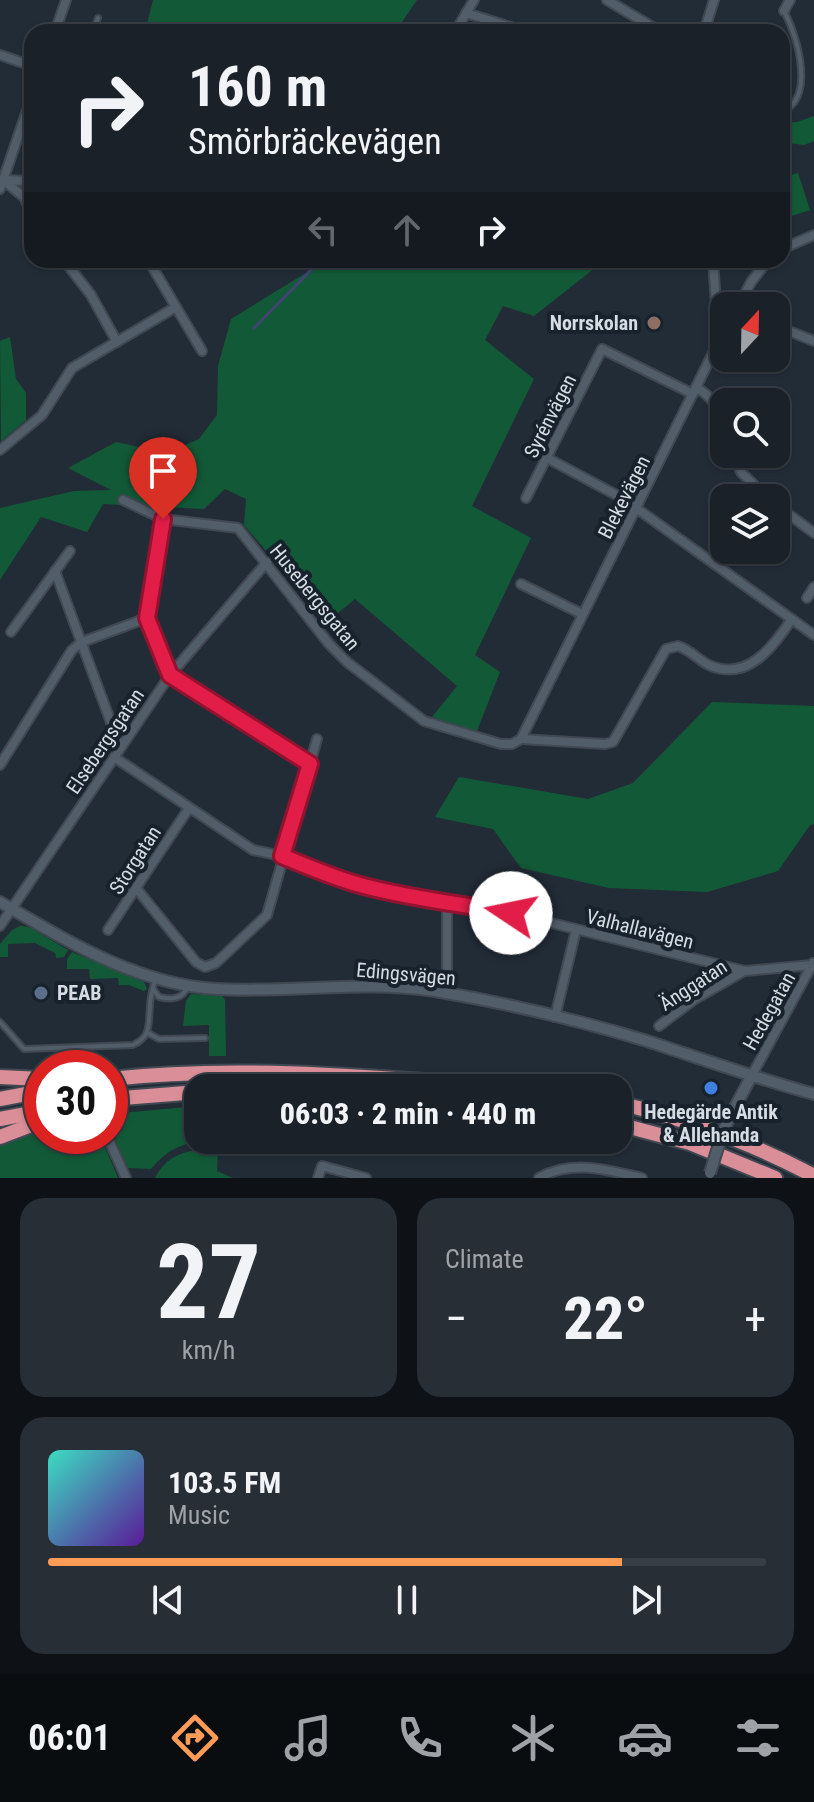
<!DOCTYPE html>
<html lang="en">
<head>
<meta charset="utf-8">
<style>
  :root { --surface:#1a2129; --page:#272e35; --text:#f1f3f6; --muted:#9fa3a8; --line:#383e46; --accent:#fe9c57 }
  body { margin:0; font-family:"Roboto Condensed",sans-serif; background:var(--page); color:var(--text); height:100vh; display:flex; flex-direction:column; font-size:30px; white-space:nowrap }
  * { box-sizing:border-box; margin:0 }
  p { font-size:26px; color:var(--muted) }
  .icon { flex:none; width:44px; height:44px; fill:none; stroke:currentColor; stroke-width:2; stroke-linecap:round; stroke-linejoin:round }
  .map { position:relative; height:1178px; overflow:hidden }
  .panel { display:flex; flex-direction:column; gap:20px; padding:20px; background:#0e1217; flex:1 }
  .panel>* { flex:none }
  .guide { position:absolute; left:24px; top:24px; width:766px; height:244px; border-radius:24px; box-shadow:0 2px 6px #0004,0 0 0 2px var(--line); background:#1a2129; color:var(--text); overflow:hidden }
  .needle { width:52px; rotate:22deg }
  .controls { position:absolute; left:710px; top:292px; display:grid; gap:16px }
  .controls a { display:grid; place-items:center; width:80px; height:80px; border-radius:16px; background:var(--surface); box-shadow:0 2px 6px #0004,0 0 0 2px var(--line); font-size:40px }
  .speed { position:absolute; left:24px; top:1050px; display:flex; gap:16px; font-size:40px; font-weight:700; text-align:center }
  .speed>* { display:grid; place-content:center; width:104px; height:104px; border-radius:50%; background:var(--surface); box-shadow:0 2px 6px #0004,0 0 0 2px var(--line); line-height:1 }
  .speed .limit { border:12px solid #d22; background:#fff; color:#111 }
  .pin { position:absolute; display:grid; place-items:center; width:68px; height:68px; color:#fff; margin:-82px -34px; border-radius:50% 50% 50% 0; rotate:-45deg; box-shadow:0 0 8px #0007 }
  .pin .icon { rotate:45deg }
  .me { position:absolute; width:88px; margin:-44px; rotate:281deg; stroke-linejoin:round; filter:drop-shadow(0 0 6px #0008) }
  .turn { display:flex; align-items:center; gap:28px; height:168px; padding:0 32px; font-size:36px }
  .turn .icon { width:104px; height:104px; stroke-width:2.5 }
  .turn b { display:block; font-size:56px; line-height:68px }
  .lanes { display:flex; align-items:center; height:76px; padding:0 32px; background:#0003; justify-content:center; gap:40px; direction:ltr }
  .lanes .off { opacity:.35 }
  .big { font-size:60px; font-weight:800; line-height:1.1 }
  .panel .tile { flex:1; display:flex; flex-direction:column; justify-content:center; gap:12px; min-width:0; padding:0 28px; border-radius:24px; background:var(--page) }
  .panel .dial { align-items:center; gap:0 }
  .dial b { font-size:104px; line-height:1 }
  .song { display:flex; align-items:center; gap:24px }
  .cover { width:96px; height:96px; border-radius:12px; background:linear-gradient(135deg,hsl(170 70% 55%),hsl(270 70% 35%)) }
  .played { height:8px; border-radius:4px; background:linear-gradient(90deg,var(--accent) 80%,var(--line) 80%) }
  .keys { display:flex; justify-content:space-around; direction:ltr }
  .heat { display:flex; justify-content:space-between; align-items:center; font-size:44px; direction:ltr }
  .panel .tiles { flex:1; display:grid; gap:20px; grid-template-columns:1fr 1fr }
  .tile:last-child { grid-column:span 2 }
  .trip { position:absolute; left:184px; top:1074px; width:448px; height:80px; border-radius:24px; background:var(--surface); box-shadow:0 2px 6px #0004,0 0 0 2px var(--line); font-weight:800; line-height:80px; text-align:center }
  .menu { display:flex; height:128px; justify-content:space-around; align-items:center; background:#0a0d10; color:var(--muted) }
  .menu .icon { width:56px; height:56px }
  .menu .active { color:var(--accent) }
  .menu b { font-size:36px; color:var(--text) }
  .map>svg:first-child { display:block }
  .green { fill:#125a37 }
  .lines { fill:none; stroke-linecap:round; stroke-linejoin:round }
  .stream { stroke:#404570; stroke-width:3 }
  .service-casing { stroke:#404851; stroke-width:8 }
  .minor-casing { stroke:#404851; stroke-width:12 }
  .tertiary-casing { stroke:#404851; stroke-width:14 }
  .motorway-casing { stroke:#404851; stroke-width:18 }
  .service { stroke:#525d6a; stroke-width:4 }
  .minor { stroke:#525d6a; stroke-width:8 }
  .tertiary { stroke:#525d6a; stroke-width:10 }
  .motorway { stroke:#da8e97; stroke-width:14 }
  .tertiary-bridge-casing { stroke:#404851; stroke-width:14; stroke-linecap:butt }
  .tertiary-bridge { stroke:#525d6a; stroke-width:10 }
  .route-casing { stroke:#92132f; stroke-width:20 }
  .route { stroke:#e11d48; stroke-width:14 }
  .education-dot { fill:#8d6e63; stroke:#18222d; stroke-width:3 }
  .service-dot { fill:#5c6f8a; stroke:#18222d; stroke-width:3 }
  .shop-dot { fill:#3f7fe0; stroke:#18222d; stroke-width:3 }
  .labels { text-anchor:middle; dominant-baseline:central; stroke-width:8; stroke-linejoin:round; paint-order:stroke }
  .poi-label { font-size:20px; font-weight:bold; fill:#d5dce3; stroke:#18222d; text-anchor:end }
  .street-label { font-size:20px; fill:#d5dce3; stroke:#18222d }
</style>
</head>
<body>
<div class="map">
<svg width="814" height="1178" viewBox="0 0 814 1178">
  <rect width="100%" height="100%" fill="#222c37"/>
  <g class="green">
    <path d="M153,0H417L395,32H145Z"/>
    <path d="M814,116V141L804,145L782,142V123L797,122Z"/>
    <path d="M798,173L810,210L782,219V178Z"/>
    <path d="M327,260H605L534,316L503,306L485,340L534,379L472,506L531,538L475,655L500,672L477,731L432,717L457,686L355,599L327,622L244,525L246,499L225,489L204,509L103,504L87,532L41,517L0,580V508L74,491L111,490L68,468L116,442L166,453L199,439L217,415L218,366L231,319Z"/>
    <path d="M10,337L16,379L26,393V420L1,441L0,341Z"/>
    <path d="M712,702L814,706V824L810,825L778,871L707,892L609,888L521,868L493,829L435,817L459,777L588,799L633,783Z"/>
    <path d="M20,926L29,927L68,950L64,957L56,958L55,953L35,943L8,944V957H0V944L12,930Z"/>
    <path d="M72,952L144,982L147,989L144,991L129,985H119L118,978L90,979L89,969H67V959Z"/>
    <path d="M191,994L222,996L225,1000L226,1056H209V1025L183,1026L186,1001Z"/>
    <path d="M198,1106V1140L216,1141C187,1141 170,1146 151,1169L128,1168L110,1128V1114Z"/>
    <path d="M42,1129V1136H100L118,1178H0V1145Z"/>
    <path d="M218,1148L217,1171L233,1178H155C169,1151 191,1150 218,1148Z"/>
  </g>
  <g class="lines">
    <path class="stream" d="M254,328L311,270L330,260"/>
    <g class="service-casing">
      <g id="service">
        <path d="M93,32L98,18"/>
        <path d="M782,111C814,100 800,41 784,11"/>
        <path d="M154,990L159,997C172,1000 182,999 188,987"/>
        <path d="M0,1022L24,1049L133,1045C152,1036 148,1024 150,1006C150,997 153,988 155,980"/>
        <path d="M148,1033L159,1039L205,1038"/>
      </g>
    </g>
    <g class="minor-casing">
      <g id="minor">
        <path d="M607,0L661,32"/>
        <path d="M784,11L790,0"/>
        <path d="M466,13L527,32"/>
        <path d="M55,32L66,0"/>
        <path d="M455,32L474,0"/>
        <path d="M704,32L714,0"/>
        <path d="M0,55L32,66"/>
        <path d="M3,180L24,197L32,213"/>
        <path d="M4,180L32,181"/>
        <path d="M0,189L32,96"/>
        <path d="M782,249L814,235"/>
        <path d="M64,260L91,295L117,342"/>
        <path d="M739,306L751,282L768,260"/>
        <path d="M176,307L202,351"/>
        <path d="M776,326L814,341"/>
        <path d="M696,388C714,396 718,411 724,428"/>
        <path d="M0,450L42,415L72,368L176,307L153,268L170,260"/>
        <path d="M733,454L741,472L767,498"/>
        <path d="M547,458L622,498L814,635"/>
        <path d="M526,498L602,349L693,394"/>
        <path d="M123,500L163,519L238,528L329,644L347,662L424,721L501,744H512L521,739"/>
        <path d="M776,505L814,533"/>
        <path d="M163,519L147,618L170,675L310,764"/>
        <path d="M55,571L120,747"/>
        <path d="M521,584L582,614"/>
        <path d="M807,598L814,587"/>
        <path d="M11,632L70,551"/>
        <path d="M521,739L716,347L718,334L713,260"/>
        <path d="M521,739L605,744L613,742L666,649L678,646C691,650 699,661 711,666C749,681 773,646 792,619"/>
        <path d="M114,757L253,850L282,856L362,886L511,913L745,971L812,965"/>
        <path d="M0,765L72,650L82,642L147,618"/>
        <path d="M136,888L196,962L205,967L216,963L267,915L317,739"/>
        <path d="M0,926L170,675L267,562"/>
        <path d="M108,930L189,808"/>
        <path d="M447,993V900"/>
        <path d="M555,1017L576,930"/>
        <path d="M659,1026L695,999L744,971"/>
        <path d="M752,1075L813,963"/>
        <path d="M107,1136L126,1178"/>
        <path d="M318,1178L322,1166L366,1178"/>
        <path d="M539,1178C571,1159 608,1170 642,1178"/>
      </g>
    </g>
    <g class="tertiary-casing">
      <g id="tertiary">
        <path d="M0,902C67,941 138,985 217,989C289,993 362,980 435,991C506,1003 578,1020 647,1041C702,1059 758,1079 814,1094"/>
        <path d="M734,1109L752,1075"/>
      </g>
    </g>
    <g class="motorway-casing">
      <g id="motorway">
        <path d="M0,1077L42,1079"/>
        <path d="M110,1079C244,1064 382,1078 516,1088"/>
        <path d="M0,1099L42,1091"/>
        <path d="M110,1099L198,1092"/>
        <path d="M618,1103C687,1119 752,1143 814,1176"/>
        <path d="M0,1119L42,1111"/>
        <path d="M618,1124L690,1143L775,1178"/>
        <path d="M0,1137L42,1121"/>
      </g>
    </g>
    <use href="#service" class="service"/>
    <use href="#minor" class="minor"/>
    <use href="#tertiary" class="tertiary"/>
    <use href="#motorway" class="motorway"/>
    <g class="tertiary-bridge-casing">
      <path id="tertiary-bridge" d="M710,1173L723,1131L734,1109"/>
    </g>
    <use href="#tertiary-bridge" class="tertiary-bridge"/>
  </g>
  <g class="lines">
    <g class="route-casing">
      <path id="route" d="M163,519L147,618L170,675L310,764L282,856C309,867 336,879 364,886C412,899 462,904 511,913"/>
    </g>
    <use href="#route" class="route"/>
  </g>
  <circle class="education-dot" cx="654" cy="323" r="8"/>
  <circle class="service-dot" cx="41" cy="993" r="8"/>
  <circle class="shop-dot" cx="711" cy="1088" r="8"/>
  <g class="labels">
    <g class="poi-label">
      <text x="638" y="323">Norrskolan</text>
      <text x="57" y="993" text-anchor="start">PEAB</text>
      <text x="711" y="1112" text-anchor="middle">Hedegärde Antik<tspan x="711" dy="23">&amp; Allehanda</tspan></text>
    </g>
    <g class="street-label">
      <text transform="translate(550 416) rotate(-63)">Syrénvägen</text>
      <text transform="translate(624 497) rotate(-63)">Blekevägen</text>
      <text transform="translate(315 597) rotate(51)">Husebergsgatan</text>
      <text transform="translate(105 741) rotate(-56)">Elsebergsgatan</text>
      <text transform="translate(135 860) rotate(-57)">Storgatan</text>
      <text transform="translate(640 929) rotate(14)">Valhallavägen</text>
      <text transform="translate(406 974) rotate(5)">Edingsvägen</text>
      <text transform="translate(693 985) rotate(-33)">Änggatan</text>
      <text transform="translate(769 1011) rotate(-61)">Hedegatan</text>
    </g>
  </g>
</svg>
<div class="controls">
<a><svg class="needle" viewBox="-14 -14 28 28"><path d="M0-13l5 13h-10z" fill="#e53935"/><path d="M0 13l5-13h-10z" fill="#9fa3a8"/></svg></a>
<a><svg class="icon" aria-label="search" viewBox="0 0 24 24"><circle cx="10" cy="10" r="6"/><path d="M15 15l6 6"/></svg></a>
<a><svg class="icon" aria-label="layers" viewBox="0 0 24 24"><path d="M12 4l9 5-9 5-9-5zM3 14l9 5 9-5"/></svg></a>
</div>
<div class="speed"><div class="limit">30</div></div>
<div class="pin" style="left:163px;top:519px;background:#d93025"><svg class="icon" aria-label="arrive" viewBox="0 0 24 24"><path d="M6 21V4h12l-3 4 3 4H6"/></svg></div>
<svg class="me" style="left:511px;top:913px" viewBox="-20 -20 40 40"><circle r="19" fill="#fff"/><path d="M0-13L10 11 0 6-10 11z" fill="#e11d48"/></svg>
<div class="trip">06:03 · 2 min · 440 m</div>
<div class="guide">
<div class="turn"><svg class="icon" aria-label="right" viewBox="0 0 24 24"><path d="M7 20v-9h11M14 6l5 5-5 5"/></svg><div><b>160 m</b>Smörbräckevägen</div></div>
<div class="lanes"><svg class="icon off" aria-label="left" viewBox="0 0 24 24"><path d="M17 20v-9H6M10 6l-5 5 5 5"/></svg><svg class="icon off" aria-label="ahead" viewBox="0 0 24 24"><path d="M12 20V5M6 11l6-6 6 6"/></svg><svg class="icon" aria-label="right" viewBox="0 0 24 24"><path d="M7 20v-9h11M14 6l5 5-5 5"/></svg></div>
</div>
</div>
<section class="panel">
<div class="tiles">
<div class="tile dial"><b>27</b><p>km/h</p></div>
<div class="tile"><p>Climate</p>
<div class="heat"><a>−</a><b class="big">22°</b><a>+</a></div>
</div>
<div class="tile">
<div class="song"><i class="cover"></i><div><b>103.5 FM</b><p>Music</p></div></div>
<div class="played"></div>
<div class="keys"><svg class="icon" aria-label="previous" viewBox="0 0 24 24"><path d="M18 5L8 12l10 7zM5 5v14"/></svg><svg class="icon" aria-label="pause" viewBox="0 0 24 24"><path d="M8 5v14M16 5v14"/></svg><svg class="icon" aria-label="next" viewBox="0 0 24 24"><path d="M6 5l10 7-10 7zM19 5v14"/></svg></div>
</div>
</div>
</section>
<nav class="menu">
<b>06:01</b>
<svg class="icon active" aria-label="directions" viewBox="0 0 24 24"><path d="M12 3l9 9-9 9-9-9zM9 14v-3h6M13 9l2 2-2 2"/></svg>
<svg class="icon" aria-label="music" viewBox="0 0 24 24"><path d="M9 18V5l10-2v13"/><circle cx="6" cy="18" r="3"/><circle cx="16" cy="16" r="3"/></svg>
<svg class="icon" aria-label="phone" viewBox="0 0 24 24"><path d="M5 4h4l2 5-3 2q2 4 5 5l2-3 5 2v4C11 20 4 13 5 4z"/></svg>
<svg class="icon" aria-label="climate" viewBox="0 0 24 24"><path d="M12 3v18M4 7l16 10M4 17L20 7"/></svg>
<svg class="icon" aria-label="car" viewBox="0 0 24 24"><path d="M5 17H2v-5l4-1 3-4h7l3 4 3 1v5h-3M9 17h6M6 11h13"/><circle cx="7" cy="17" r="2"/><circle cx="17" cy="17" r="2"/></svg>
<svg class="icon" aria-label="filters" viewBox="0 0 24 24"><path d="M4 7h16M4 17h16"/><circle cx="9" cy="7" r="2"/><circle cx="15" cy="17" r="2"/></svg>
</nav>
</body>
</html>
